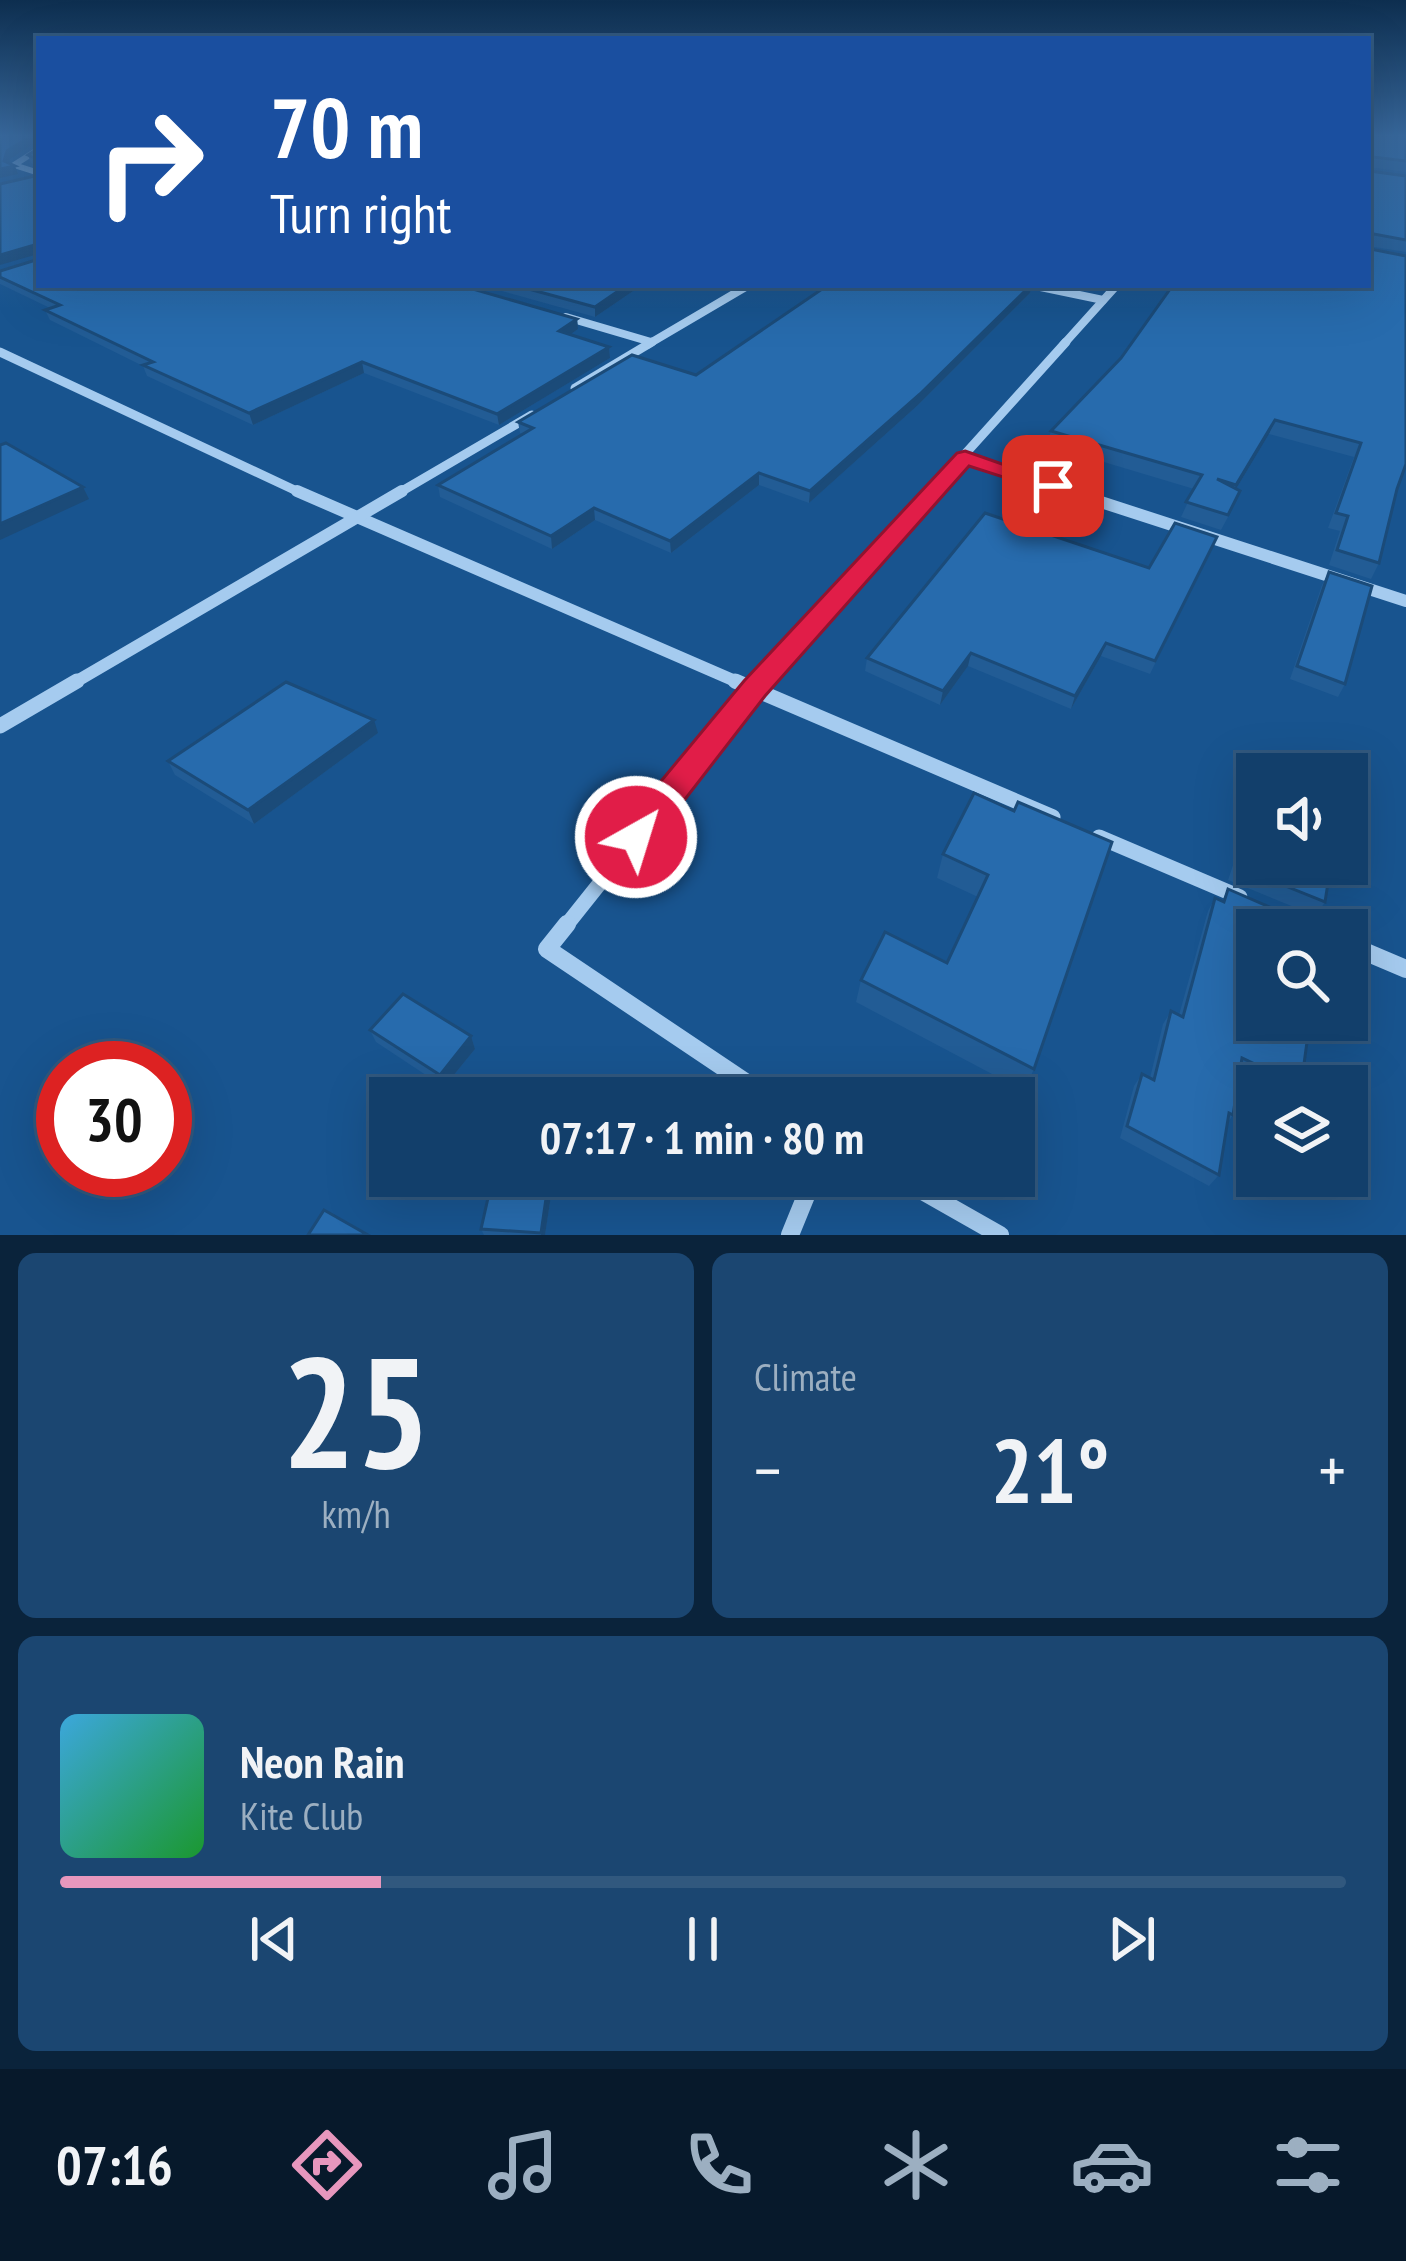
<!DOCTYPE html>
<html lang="en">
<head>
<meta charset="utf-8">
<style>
  :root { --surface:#123f6b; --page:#1b4671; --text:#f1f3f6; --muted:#9cafc1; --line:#31587e; --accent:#e797bd }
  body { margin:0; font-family:"PT Sans Narrow",sans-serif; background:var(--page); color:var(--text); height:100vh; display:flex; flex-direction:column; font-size:45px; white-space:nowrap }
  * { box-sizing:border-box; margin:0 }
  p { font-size:39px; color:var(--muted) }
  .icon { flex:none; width:66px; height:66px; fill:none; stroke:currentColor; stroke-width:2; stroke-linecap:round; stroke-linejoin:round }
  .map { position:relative; height:1235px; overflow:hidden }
  .side { display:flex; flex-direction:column; gap:18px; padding:18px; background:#0a233b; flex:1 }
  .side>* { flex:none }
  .banner { position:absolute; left:36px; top:36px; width:1335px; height:252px; border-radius:0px; box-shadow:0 12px 48px #0002,0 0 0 3px var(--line); background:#1a4fa0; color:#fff; overflow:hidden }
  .controls { position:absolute; left:1236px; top:753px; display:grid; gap:24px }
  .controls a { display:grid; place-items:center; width:132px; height:132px; border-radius:0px; background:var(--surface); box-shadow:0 12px 48px #0002,0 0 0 3px var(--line); font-size:60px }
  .speed { position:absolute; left:36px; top:1041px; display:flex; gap:24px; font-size:60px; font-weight:700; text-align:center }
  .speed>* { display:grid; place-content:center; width:156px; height:156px; border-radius:50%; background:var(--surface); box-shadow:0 12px 48px #0002,0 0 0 3px var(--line); line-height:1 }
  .speed .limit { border:18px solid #d22; background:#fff; color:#111 }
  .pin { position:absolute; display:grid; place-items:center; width:102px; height:102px; color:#fff; margin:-51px; border-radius:24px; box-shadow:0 6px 18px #0006 }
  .me { position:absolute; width:132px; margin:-66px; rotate:39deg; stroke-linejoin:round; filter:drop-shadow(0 0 9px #0008) }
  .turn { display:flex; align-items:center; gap:42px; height:252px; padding:0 36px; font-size:54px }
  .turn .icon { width:156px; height:156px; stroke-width:2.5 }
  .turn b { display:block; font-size:84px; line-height:102px }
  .big { font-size:90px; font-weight:700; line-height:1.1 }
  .side .tile { flex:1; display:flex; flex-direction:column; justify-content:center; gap:18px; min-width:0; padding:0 42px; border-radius:18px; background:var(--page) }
  .side .dial { align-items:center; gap:0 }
  .dial b { font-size:156px; line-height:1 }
  .song { display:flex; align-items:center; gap:36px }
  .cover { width:144px; height:144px; border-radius:18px; background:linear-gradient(135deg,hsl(200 70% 55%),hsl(130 70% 35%)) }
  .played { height:12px; border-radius:6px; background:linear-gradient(90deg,var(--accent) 25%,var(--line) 25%) }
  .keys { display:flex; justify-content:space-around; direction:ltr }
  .heat { display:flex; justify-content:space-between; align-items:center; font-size:66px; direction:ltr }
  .side .tiles { flex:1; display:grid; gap:18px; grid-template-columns:1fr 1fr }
  .tile:last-child { grid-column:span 2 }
  .trip { position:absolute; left:369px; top:1077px; width:666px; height:120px; border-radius:0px; background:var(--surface); box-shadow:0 12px 48px #0002,0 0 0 3px var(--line); font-weight:700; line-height:120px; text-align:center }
  .menu { display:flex; height:192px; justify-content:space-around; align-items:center; background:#07192b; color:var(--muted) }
  .menu .icon { width:84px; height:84px }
  .menu .active { color:var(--accent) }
  .menu b { font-size:54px; color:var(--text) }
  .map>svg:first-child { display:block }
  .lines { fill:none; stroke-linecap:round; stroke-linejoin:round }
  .street-far5 { stroke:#a5cbef; stroke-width:6 }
  .street-far4 { stroke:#a5cbef; stroke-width:8 }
  .street-far3 { stroke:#a5cbef; stroke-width:9 }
  .street-far2 { stroke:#a5cbef; stroke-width:12 }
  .street-far1 { stroke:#a5cbef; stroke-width:15 }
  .street { stroke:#a5cbef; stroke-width:18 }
  .wall { fill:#225c95 }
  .shaded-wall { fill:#1b4b79 }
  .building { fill:#276bad; stroke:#1b4b79; stroke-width:3 }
  .route { fill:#e11d48; stroke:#92132f; stroke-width:3 }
</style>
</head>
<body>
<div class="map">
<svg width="1406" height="1235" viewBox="0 0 1406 1235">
  <rect width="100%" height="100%" fill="#18548f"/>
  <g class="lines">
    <path class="street-far5" d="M39,149L14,165L39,173"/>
    <g class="street-far4">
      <path d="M1031,285L1103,300"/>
      <path d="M566,317L651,342"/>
      <path d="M647,345L749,285"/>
      <path d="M1063,345L1117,285"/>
    </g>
    <g class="street-far3">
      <path d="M0,352L303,494"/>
      <path d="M575,388L652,342"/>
      <path d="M965,458L1076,494"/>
      <path d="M397,494L532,415"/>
      <path d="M929,494L1066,342"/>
    </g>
    <g class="street-far2">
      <path d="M297,491L742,684"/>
      <path d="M1067,491L1406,601"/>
      <path d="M72,684L402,491"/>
      <path d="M758,684L932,491"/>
    </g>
    <g class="street-far1">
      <path d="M735,681L1053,817"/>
      <path d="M0,726L77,681"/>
      <path d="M1099,837L1240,897"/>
      <path d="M565,927L761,681"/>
    </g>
    <g class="street">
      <path d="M567,924L547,949L769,1098"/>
      <path d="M1347,944L1406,969"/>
      <path d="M896,1176L1000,1235"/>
      <path d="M790,1235L814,1176"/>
    </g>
  </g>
  <g class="wall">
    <path d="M1368,136H1406V172L1369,167Z"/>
    <path d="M39,148V166L31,163L28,155Z"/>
    <path d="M1370,171L1406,176V252L1368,246L1397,489L1379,563L1371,579L1329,565L1340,531L1328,528L1354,457L1269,434L1236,489L1234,506L1221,530L1181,517L1194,489L1047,445L1051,431Z"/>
    <path d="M0,271L577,319L578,329L570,335L609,347L610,358L499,425L364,373L253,425L147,376L143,366L50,320L45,310L50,308L0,284Z"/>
    <path d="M480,285H642L595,317Z"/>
    <path d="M797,285H1032L1030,293L918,405L809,503L759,485L671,553L595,520L552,549L440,497L438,485L522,434L520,433L518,422L696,375L820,291Z"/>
    <path d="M1217,537L1150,674L1101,656L1071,709L968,666L940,705L865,671L867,658L1149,568Z"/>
    <path d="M1329,572L1345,684L1338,697L1290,679L1322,585Z"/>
    <path d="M378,733L254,824L175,775L168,761Z"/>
    <path d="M974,793L1034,1069L1024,1091L856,1002L861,980L947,963L978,897L937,878L943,854Z"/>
    <path d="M1257,794V864L1325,902L1316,916L1228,880Z"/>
    <path d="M1228,889L1301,1086H1266L1240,1073L1233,1115L1228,1122L1219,1175L1209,1186L1120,1138L1134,1086L1142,1074L1150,1078L1163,1024L1171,1011L1179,1015L1208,911L1215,898L1222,901Z"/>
    <path d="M370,1030L471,1036L475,1049L444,1087L376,1042Z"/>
    <path d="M549,1178L552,1189L545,1235H484L481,1229Z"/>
  </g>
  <g class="shaded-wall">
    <path d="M31,136H33L36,142L10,159L8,168L15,166L18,174L0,178V169L7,151Z"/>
    <path d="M34,245L38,254L0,265V255Z"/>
    <path d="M627,285H642L595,317V307Z"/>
    <path d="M1032,285L1030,293L918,405L809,503L810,491Z"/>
    <path d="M577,319L578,329L560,342L559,331Z"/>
    <path d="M609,347L610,358L499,425L497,414Z"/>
    <path d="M362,362L364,373L253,425L249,413Z"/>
    <path d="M1275,420L1269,434L1230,499L1236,485Z"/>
    <path d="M759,473V485L671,553L670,541Z"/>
    <path d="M83,487L89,499L0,540V524Z"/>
    <path d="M594,508L595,520L552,549L551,536Z"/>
    <path d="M1106,643L1101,656L1071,709L1075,696Z"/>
    <path d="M971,653L968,666L940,705L943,691Z"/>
    <path d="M374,720L378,733L254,824L248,810Z"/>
    <path d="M471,1036L475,1049L444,1087L440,1075Z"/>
    <path d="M549,1178L552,1189L545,1235H541Z"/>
  </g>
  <g class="building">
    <path d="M0,136H31L7,151L4,161L15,166L0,169Z"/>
    <path d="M1368,136H1406V161L1373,157L1368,160Z"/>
    <path d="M39,148V160L28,155Z"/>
    <path d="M1368,168L1370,171L1406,176V240L1374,234L1368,237Z"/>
    <path d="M39,175V248L34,245L0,255V184Z"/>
    <path d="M1368,245L1370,249L1406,256V464L1397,489L1379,563L1337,550L1348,516L1336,513L1361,443L1275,420L1236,485L1217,479L1240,491L1228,515L1186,502L1202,475L1051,431L1121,358L1173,285H1368Z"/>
    <path d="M39,259V285H459L577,319L559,331L609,347L497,414L362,362L249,413L143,365L153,362L45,310L60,305L0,277V271Z"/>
    <path d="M514,285H627L595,307Z"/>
    <path d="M828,285H1031L920,394L810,491L759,473L670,541L594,508L551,536L438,485L533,428L518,422L632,355L696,375Z"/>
    <path d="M6,443L83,487L0,524V445Z"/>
    <path d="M985,513L1149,568L1175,523L1217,537L1155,661L1106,643L1075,696L971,653L943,691L867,658Z"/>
    <path d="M1329,572L1372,586L1345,684L1297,666Z"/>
    <path d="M286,682L374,720L248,810L168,761Z"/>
    <path d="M974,793L1014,811L1018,802L1112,842L1034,1069L861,980L885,932L947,963L988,875L943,854Z"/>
    <path d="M1257,803V864H1331L1325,902L1236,866Z"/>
    <path d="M1228,889L1322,930H1257V1020H1310L1301,1086L1242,1058L1233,1115L1229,1113L1219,1175L1127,1126L1142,1074L1154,1080L1171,1011L1183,1017L1215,898L1224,902Z"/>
    <path d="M403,994L471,1036L440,1075L370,1030Z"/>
    <path d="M493,1176L549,1178L541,1233L481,1229Z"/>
    <path d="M324,1210L368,1235H308Z"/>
  </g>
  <linearGradient id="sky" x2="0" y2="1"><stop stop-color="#0d2e4f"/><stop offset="0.44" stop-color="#37679b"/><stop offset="1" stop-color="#37679b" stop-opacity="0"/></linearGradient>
  <rect width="1406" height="309" fill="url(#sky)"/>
  <path class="route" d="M965,451L1065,486L1053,493L969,466L765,696L648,847L636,851L623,847L618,837L623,827L744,681L957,453Z"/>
</svg>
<div class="controls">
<a><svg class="icon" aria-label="sound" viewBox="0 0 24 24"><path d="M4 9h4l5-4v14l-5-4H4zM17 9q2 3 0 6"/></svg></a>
<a><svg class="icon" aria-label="search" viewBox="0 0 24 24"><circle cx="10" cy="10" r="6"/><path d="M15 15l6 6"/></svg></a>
<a><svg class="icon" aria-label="layers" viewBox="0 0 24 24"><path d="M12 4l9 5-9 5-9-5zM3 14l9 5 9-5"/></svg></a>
</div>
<div class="speed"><div class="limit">30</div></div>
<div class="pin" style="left:1053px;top:486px;background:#d93025"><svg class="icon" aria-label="arrive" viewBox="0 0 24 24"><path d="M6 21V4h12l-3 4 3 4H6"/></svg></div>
<svg class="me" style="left:636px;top:837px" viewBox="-20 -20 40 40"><circle r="17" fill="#e11d48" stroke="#fff" stroke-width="3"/><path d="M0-11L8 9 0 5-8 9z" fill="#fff"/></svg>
<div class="trip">07:17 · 1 min · 80 m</div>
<div class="banner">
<div class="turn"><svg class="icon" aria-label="right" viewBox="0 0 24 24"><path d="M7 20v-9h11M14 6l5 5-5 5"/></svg><div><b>70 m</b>Turn right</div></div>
</div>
</div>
<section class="side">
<div class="tiles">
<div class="tile dial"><b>25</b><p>km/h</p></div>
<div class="tile"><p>Climate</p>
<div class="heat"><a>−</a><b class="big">21°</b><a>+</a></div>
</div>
<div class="tile">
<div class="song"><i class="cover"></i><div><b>Neon Rain</b><p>Kite Club</p></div></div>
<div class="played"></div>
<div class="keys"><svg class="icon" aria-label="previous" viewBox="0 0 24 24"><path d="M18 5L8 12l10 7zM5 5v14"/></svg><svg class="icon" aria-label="pause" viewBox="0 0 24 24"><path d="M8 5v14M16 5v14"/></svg><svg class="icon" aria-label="next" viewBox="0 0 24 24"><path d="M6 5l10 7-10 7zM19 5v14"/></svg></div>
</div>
</div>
</section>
<nav class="menu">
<b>07:16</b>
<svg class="icon active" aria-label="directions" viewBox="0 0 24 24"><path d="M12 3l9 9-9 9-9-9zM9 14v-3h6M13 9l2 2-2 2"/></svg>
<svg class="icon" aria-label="music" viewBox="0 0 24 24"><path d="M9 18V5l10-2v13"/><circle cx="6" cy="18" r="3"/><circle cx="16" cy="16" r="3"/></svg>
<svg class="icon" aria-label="phone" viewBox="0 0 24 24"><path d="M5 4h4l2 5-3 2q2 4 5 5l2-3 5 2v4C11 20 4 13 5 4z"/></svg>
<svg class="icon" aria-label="climate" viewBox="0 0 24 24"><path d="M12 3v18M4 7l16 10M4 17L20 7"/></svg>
<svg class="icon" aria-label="car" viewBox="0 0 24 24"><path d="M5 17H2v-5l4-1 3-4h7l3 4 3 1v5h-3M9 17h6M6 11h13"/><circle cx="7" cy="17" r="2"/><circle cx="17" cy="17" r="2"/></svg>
<svg class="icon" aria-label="filters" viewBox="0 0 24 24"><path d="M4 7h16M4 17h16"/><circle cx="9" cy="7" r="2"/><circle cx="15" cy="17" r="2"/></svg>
</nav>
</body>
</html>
